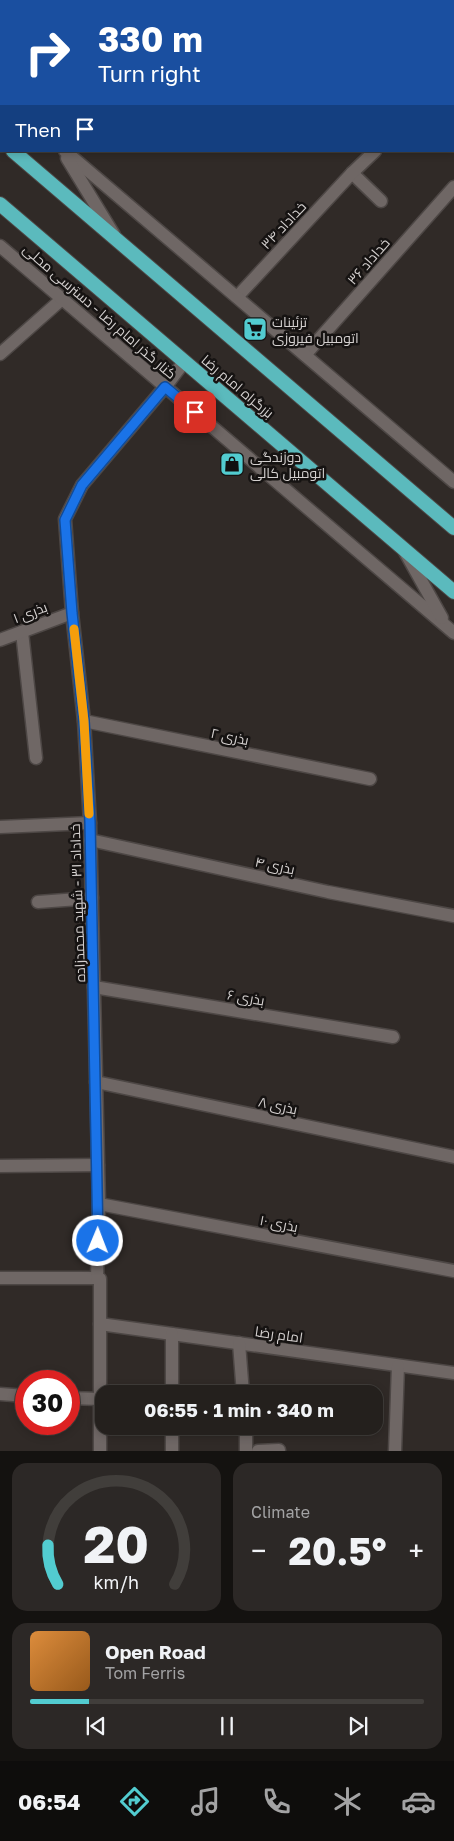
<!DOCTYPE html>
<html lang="en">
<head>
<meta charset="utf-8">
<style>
  :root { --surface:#24201d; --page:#2c2826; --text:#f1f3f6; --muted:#a3a3a4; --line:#413e3b; --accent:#52ccd0 }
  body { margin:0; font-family:"Golos Text",Cairo,sans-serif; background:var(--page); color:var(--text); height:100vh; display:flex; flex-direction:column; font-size:19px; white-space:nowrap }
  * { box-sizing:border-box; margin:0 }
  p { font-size:16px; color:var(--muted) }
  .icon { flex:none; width:28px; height:28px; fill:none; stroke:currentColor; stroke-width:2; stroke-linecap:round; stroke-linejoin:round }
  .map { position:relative; height:1451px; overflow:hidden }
  .details { display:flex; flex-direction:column; gap:12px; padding:12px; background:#141210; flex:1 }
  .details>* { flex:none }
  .hud { position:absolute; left:0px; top:0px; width:455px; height:152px; box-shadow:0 2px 8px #0003,0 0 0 1px var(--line); background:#1a4fa0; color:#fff; overflow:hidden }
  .speed { position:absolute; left:15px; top:1370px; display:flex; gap:10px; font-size:25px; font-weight:700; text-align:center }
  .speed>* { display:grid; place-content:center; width:65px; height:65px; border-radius:50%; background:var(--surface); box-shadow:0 2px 8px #0003,0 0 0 1px var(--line); line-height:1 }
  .speed .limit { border:8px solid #d22; background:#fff; color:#111 }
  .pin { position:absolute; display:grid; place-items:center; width:42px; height:42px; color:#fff; margin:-21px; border-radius:10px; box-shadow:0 2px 8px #0006 }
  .me { position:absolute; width:55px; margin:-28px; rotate:1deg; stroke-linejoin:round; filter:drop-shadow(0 0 4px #0008) }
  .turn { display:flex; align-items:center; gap:18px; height:105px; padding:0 15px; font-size:22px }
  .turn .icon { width:65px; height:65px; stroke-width:2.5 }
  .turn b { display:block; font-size:35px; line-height:42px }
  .then { display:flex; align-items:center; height:48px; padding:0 15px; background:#0003; gap:10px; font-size:19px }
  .big { font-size:38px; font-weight:700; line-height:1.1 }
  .details .widget { flex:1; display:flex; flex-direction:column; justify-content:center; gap:8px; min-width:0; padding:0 18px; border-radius:15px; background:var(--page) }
  .details .dial { align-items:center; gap:0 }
  .dial svg { height:130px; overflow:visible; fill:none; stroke:var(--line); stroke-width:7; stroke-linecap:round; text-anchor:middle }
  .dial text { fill:var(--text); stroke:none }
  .song { display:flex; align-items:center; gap:15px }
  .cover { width:60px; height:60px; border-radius:8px; background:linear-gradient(135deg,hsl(30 70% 55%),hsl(30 70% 35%)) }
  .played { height:5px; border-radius:2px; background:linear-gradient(90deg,var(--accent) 15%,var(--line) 15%) }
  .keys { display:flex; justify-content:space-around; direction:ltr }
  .heat { display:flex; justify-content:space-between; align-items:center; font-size:28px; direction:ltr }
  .details .tiles { flex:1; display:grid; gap:12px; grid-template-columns:1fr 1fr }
  .widget:last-child { grid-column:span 2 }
  .trip { position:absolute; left:95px; top:1385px; width:288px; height:50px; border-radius:15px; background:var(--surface); box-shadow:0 2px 8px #0003,0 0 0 1px var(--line); font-weight:700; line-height:50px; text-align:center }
  .menu { display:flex; height:80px; justify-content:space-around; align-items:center; background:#0e0d0c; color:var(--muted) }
  .menu .icon { width:35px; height:35px }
  .menu .current { color:var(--accent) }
  .menu b { font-size:22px; color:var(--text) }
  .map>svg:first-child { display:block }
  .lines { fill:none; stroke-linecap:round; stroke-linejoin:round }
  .minor-casing { stroke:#4d4745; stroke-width:15 }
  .secondary-casing { stroke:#4d4745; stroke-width:15 }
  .trunk-casing { stroke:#4d4745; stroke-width:16 }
  .minor { stroke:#6f6765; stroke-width:12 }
  .secondary { stroke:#6f6765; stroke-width:12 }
  .trunk { stroke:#5bbabd; stroke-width:14 }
  .route-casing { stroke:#114b97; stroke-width:12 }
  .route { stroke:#1a73e8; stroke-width:9 }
  .slow { stroke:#f59e0b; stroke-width:9 }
  .labels { text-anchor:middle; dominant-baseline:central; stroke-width:5; stroke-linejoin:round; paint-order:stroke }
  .street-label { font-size:14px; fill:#d4d0cf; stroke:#161312 }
  .poi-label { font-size:14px; fill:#d4d0cf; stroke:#161312; text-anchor:start }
</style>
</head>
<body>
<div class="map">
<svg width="454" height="1451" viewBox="0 0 454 1451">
  <rect width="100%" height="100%" fill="#302a27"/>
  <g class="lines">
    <g class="minor-casing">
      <g id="minor">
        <path d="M285,0L286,1"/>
        <path d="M352,173L381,201"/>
        <path d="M237,297L352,173L375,151"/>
        <path d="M0,354L62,299"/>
        <path d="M305,355L454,187"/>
        <path d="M22,632L36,758"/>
        <path d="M0,640L72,613"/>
        <path d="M84,721L370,779"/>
        <path d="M0,827L90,823"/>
        <path d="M90,840L328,892L454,916"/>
        <path d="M38,902L92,898"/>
        <path d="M94,987L393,1037"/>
        <path d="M96,1082L454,1157"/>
        <path d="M0,1166L98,1165"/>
        <path d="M99,1204L454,1271"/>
        <path d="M0,1278H97"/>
        <path d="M100,1324L454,1373"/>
        <path d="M239,1343L243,1394"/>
        <path d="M0,1394L26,1396"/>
        <path d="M172,1394V1334"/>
        <path d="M69,1398L100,1399"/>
        <path d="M246,1426V1451"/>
        <path d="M100,1451V1279L97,1278L99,1204L90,823L84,721L72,613L65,519L82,485L165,387"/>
        <path d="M172,1451V1426"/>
        <path d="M258,1451L279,1450"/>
        <path d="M395,1451L398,1366"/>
      </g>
    </g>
    <g class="secondary-casing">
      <g id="secondary">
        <path d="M0,96L1,97"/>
        <path d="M65,151L454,482"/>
        <path d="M67,158L114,235"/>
        <path d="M0,246L454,633"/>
        <path d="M165,387L184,362"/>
        <path d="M404,550L442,618"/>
      </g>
    </g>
    <g class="trunk-casing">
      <g id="trunk">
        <path d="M0,140L1,141"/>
        <path d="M13,151L454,528"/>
        <path d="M0,204L454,592"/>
      </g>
    </g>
    <use href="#minor" class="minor"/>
    <use href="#secondary" class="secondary"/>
    <use href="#trunk" class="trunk"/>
  </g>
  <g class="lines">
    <g class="route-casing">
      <path id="route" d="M98,1241L90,822L84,721L72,613L65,520L82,485L165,387L195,412"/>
    </g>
    <use href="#route" class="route"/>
    <path class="slow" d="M74,629L84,721L89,814"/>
  </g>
  <defs>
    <g id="supermarket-square" transform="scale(1.25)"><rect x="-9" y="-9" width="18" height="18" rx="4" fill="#52ccd0" stroke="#161312"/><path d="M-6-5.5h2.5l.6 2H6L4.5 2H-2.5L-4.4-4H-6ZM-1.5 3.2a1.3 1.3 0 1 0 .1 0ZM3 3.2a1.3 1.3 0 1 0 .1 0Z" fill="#111"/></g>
    <g id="shop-square" transform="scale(1.25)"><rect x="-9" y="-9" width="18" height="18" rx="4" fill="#52ccd0" stroke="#161312"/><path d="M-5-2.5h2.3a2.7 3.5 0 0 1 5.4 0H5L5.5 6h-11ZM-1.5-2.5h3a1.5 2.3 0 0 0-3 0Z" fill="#111"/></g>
  </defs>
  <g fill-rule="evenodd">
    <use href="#supermarket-square" x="255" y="329"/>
    <use href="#shop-square" x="232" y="464"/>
  </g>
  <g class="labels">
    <g class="street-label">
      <text transform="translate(283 225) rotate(-47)">خداداد ۳۴</text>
      <text transform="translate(368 261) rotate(-49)">خداداد ۳۶</text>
      <text transform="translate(100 311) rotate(41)">کنار گذر امام رضا - دسترسی محلی</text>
      <text transform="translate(238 386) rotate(40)">بزرگراه امام رضا</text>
      <text transform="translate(30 612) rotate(-21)">بذری ۱</text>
      <text transform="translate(230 736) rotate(12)">بذری ۲</text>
      <text transform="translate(275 865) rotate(12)">بذری ۴</text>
      <text transform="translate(77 903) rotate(-92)">خداداد ۳۱ - شهید محمدزاده</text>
      <text transform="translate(246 997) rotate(10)">بذری ۶</text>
      <text transform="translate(278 1105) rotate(12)">بذری ۸</text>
      <text transform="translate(279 1223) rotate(11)">بذری ۱۰</text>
      <text transform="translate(279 1334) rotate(8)">امام رضا</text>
    </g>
    <g class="poi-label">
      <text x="272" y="321">تزئینات<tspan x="272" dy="16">اتومبیل فیروزی</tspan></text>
      <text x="250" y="456">دوزندگی<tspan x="250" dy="16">اتومبیل کالی</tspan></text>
    </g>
  </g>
</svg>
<div class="speed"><div class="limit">30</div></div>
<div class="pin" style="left:195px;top:412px;background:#d93025"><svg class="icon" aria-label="arrive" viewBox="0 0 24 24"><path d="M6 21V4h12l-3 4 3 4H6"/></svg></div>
<svg class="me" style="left:98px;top:1241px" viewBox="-20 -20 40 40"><circle r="17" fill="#1a73e8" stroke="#fff" stroke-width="3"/><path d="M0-11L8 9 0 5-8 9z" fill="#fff"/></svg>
<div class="trip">06:55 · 1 min · 340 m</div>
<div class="hud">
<div class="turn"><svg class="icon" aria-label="right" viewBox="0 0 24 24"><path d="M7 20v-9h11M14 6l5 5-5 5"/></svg><div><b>330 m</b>Turn right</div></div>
<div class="then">Then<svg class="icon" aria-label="arrive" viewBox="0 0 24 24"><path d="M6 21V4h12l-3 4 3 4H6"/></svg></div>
</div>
</div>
<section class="details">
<div class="tiles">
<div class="widget dial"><svg viewBox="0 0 100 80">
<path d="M14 69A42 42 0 1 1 86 69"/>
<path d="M14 69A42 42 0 0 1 8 45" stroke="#52ccd0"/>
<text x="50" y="56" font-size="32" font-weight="700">20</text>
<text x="50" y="72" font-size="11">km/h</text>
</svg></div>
<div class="widget"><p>Climate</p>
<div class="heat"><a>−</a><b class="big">20.5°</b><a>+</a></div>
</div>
<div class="widget">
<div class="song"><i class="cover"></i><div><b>Open Road</b><p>Tom Ferris</p></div></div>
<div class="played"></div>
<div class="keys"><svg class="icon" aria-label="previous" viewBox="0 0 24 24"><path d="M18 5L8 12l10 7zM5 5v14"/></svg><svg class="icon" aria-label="pause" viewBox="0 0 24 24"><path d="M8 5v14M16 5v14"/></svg><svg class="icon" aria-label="next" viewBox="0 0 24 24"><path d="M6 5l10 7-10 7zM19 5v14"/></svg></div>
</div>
</div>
</section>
<nav class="menu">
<b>06:54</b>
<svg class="icon current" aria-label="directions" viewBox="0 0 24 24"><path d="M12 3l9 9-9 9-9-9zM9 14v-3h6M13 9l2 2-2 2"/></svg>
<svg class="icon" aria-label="music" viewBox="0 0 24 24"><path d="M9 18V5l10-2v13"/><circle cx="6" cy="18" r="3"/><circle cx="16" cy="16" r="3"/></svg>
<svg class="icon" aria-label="phone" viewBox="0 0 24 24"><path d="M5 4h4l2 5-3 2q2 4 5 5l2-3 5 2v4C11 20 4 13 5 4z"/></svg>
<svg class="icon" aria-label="climate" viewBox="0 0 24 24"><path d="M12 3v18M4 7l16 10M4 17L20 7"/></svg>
<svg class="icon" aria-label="car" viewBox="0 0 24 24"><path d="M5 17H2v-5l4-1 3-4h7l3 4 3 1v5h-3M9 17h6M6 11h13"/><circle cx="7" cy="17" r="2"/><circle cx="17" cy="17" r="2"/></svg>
</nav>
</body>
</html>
